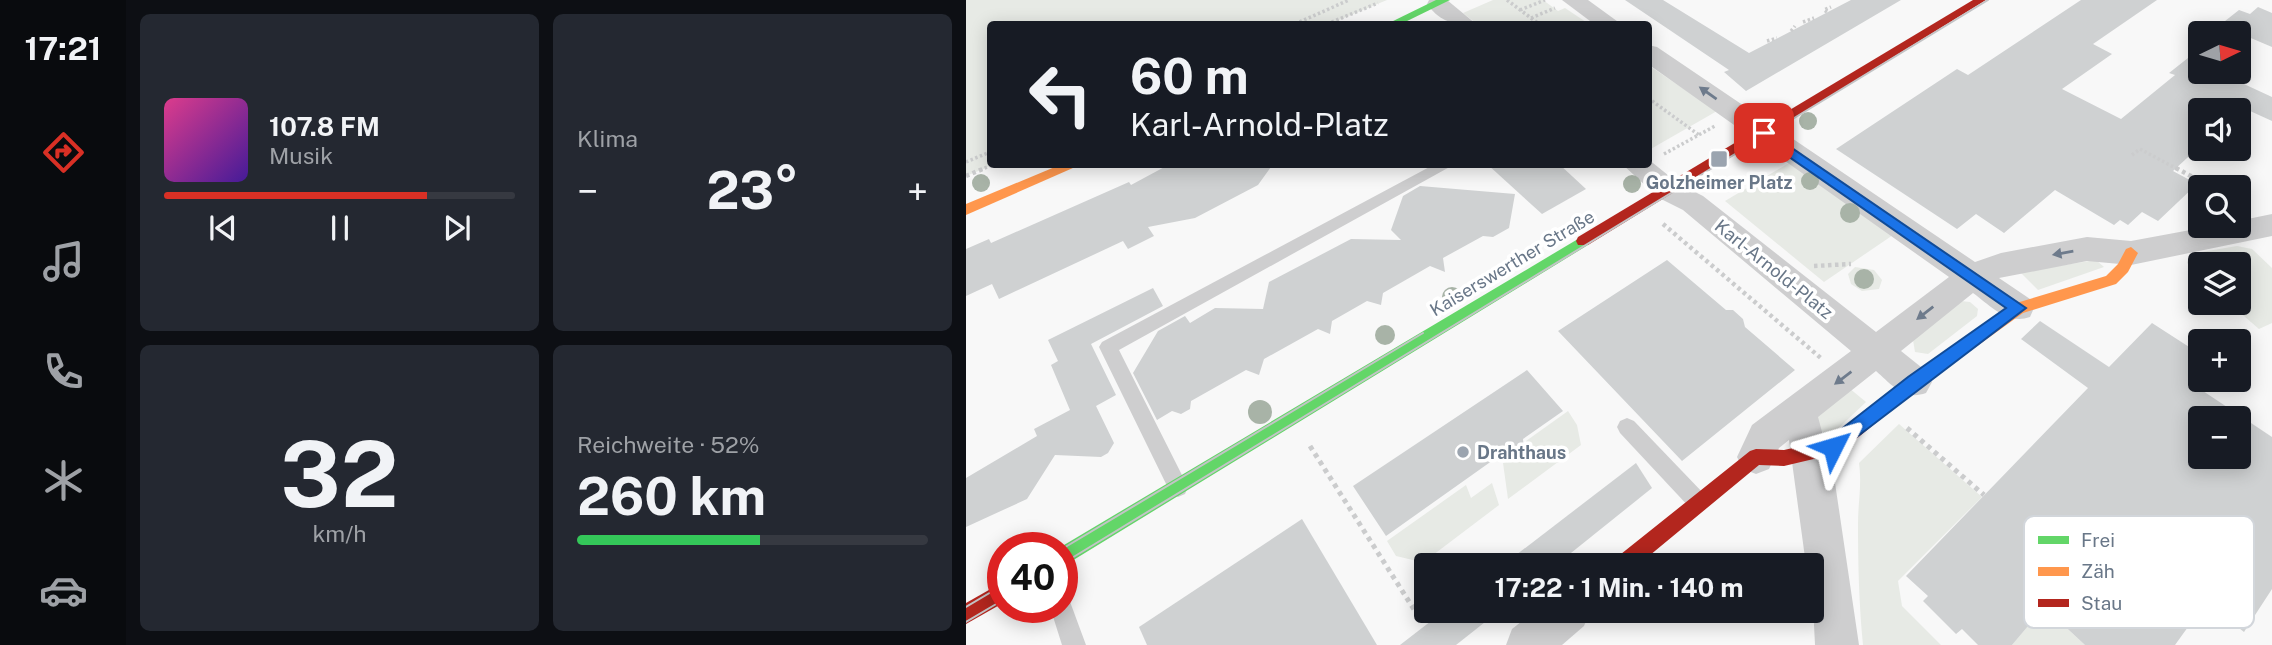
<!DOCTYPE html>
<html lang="de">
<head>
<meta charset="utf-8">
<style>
  :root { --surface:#171b24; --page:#242831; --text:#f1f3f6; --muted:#9ea1a6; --line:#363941; --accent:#d93025 }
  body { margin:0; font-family:"Public Sans",sans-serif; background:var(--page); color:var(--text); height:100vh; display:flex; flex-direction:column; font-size:26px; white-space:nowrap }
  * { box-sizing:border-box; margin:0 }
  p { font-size:23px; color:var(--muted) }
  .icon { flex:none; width:38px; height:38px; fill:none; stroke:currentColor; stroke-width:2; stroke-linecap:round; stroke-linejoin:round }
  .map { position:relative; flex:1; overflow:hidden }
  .drawer { display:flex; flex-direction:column; gap:14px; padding:14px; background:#0d0f14; width:840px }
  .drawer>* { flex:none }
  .guide { position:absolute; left:21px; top:21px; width:665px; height:147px; border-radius:7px; box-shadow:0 4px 18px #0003; background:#171b24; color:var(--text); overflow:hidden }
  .needle { width:46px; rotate:85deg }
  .tools { position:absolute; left:1222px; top:21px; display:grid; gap:14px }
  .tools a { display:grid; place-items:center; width:63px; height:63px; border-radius:7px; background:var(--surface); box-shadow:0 4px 18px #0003; font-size:35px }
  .speed { position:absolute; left:21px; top:532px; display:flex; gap:14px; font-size:35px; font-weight:700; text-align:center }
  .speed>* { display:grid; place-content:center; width:91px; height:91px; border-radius:50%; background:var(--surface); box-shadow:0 4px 18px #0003; line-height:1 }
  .speed .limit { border:10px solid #d22; background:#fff; color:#111 }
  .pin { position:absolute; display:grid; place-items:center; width:60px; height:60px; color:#fff; margin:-30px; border-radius:14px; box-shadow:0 4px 10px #0006 }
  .me { position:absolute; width:77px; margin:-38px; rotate:50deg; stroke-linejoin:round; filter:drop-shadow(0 0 5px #0008) }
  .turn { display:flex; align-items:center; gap:24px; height:147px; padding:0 28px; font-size:32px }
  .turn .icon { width:91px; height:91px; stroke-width:2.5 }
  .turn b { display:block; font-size:49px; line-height:60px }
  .big { font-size:52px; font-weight:700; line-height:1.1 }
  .drawer .card { flex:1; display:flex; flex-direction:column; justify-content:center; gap:10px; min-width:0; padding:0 24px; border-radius:10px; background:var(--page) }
  .drawer .dial { align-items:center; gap:0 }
  .dial b { font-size:91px; line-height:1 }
  .song { display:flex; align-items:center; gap:21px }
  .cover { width:84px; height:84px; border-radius:10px; background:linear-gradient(135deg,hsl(330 70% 55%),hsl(260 70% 35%)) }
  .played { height:7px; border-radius:4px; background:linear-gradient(90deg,var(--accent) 75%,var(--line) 75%) }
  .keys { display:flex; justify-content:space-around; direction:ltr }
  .heat { display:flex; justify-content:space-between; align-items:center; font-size:38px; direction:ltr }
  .charge { height:10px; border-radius:5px; background:linear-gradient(90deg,#34c759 52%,var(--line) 0) }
  .drawer .tiles { flex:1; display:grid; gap:14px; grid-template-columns:repeat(2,1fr) }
  .trip { position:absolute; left:448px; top:553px; width:410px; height:70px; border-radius:7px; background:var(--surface); box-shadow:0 4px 18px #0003; font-weight:700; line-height:70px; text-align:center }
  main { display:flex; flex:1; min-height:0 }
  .tab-bar { display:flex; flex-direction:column; width:126px; justify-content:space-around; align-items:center; background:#090b0e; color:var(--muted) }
  .tab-bar .icon { width:49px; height:49px }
  .tab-bar .selected { color:var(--accent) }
  .tab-bar b { font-size:32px; color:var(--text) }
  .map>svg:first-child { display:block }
  .green { fill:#e7eae5 }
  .building { fill:#cfd1d2; fill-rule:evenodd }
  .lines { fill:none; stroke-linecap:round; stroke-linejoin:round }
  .path-far2 { stroke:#cbcccd; stroke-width:3.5; stroke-dasharray:2.5 2.5; stroke-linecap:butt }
  .path-far1 { stroke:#cbcccd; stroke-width:4.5; stroke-dasharray:3.5 3.5; stroke-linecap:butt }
  .path { stroke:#cbcccd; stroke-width:5; stroke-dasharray:4.5 4.5; stroke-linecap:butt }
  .lane { fill:#cececf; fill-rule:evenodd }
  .street { fill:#cececf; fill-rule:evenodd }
  .fast { fill:#63d668; fill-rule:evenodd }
  .slow { fill:#ff974d; fill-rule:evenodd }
  .jam { fill:#b3261e; fill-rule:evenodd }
  .tram { stroke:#c3c4c6; stroke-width:2 }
  .tree { fill:#a8b3a7 }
  .oneway { fill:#6e7b8c }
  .route { fill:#1a73e8; stroke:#114b97; stroke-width:2 }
  .poi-dot { fill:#9ba4af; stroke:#fff; stroke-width:2.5 }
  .labels { text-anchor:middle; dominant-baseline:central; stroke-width:7; stroke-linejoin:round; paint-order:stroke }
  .poi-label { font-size:18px; font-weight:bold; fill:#697788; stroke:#fff }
  .street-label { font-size:18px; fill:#697788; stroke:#fff }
  .key { fill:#fff; stroke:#d2d6db; stroke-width:2 }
  .key-label { font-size:19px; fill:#697788 }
</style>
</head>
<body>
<main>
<nav class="tab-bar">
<b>17:21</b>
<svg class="icon selected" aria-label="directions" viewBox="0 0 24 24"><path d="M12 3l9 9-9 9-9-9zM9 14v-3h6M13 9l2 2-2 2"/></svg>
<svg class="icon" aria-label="music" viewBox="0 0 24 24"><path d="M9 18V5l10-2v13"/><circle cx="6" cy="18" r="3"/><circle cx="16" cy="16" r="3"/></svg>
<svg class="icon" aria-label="phone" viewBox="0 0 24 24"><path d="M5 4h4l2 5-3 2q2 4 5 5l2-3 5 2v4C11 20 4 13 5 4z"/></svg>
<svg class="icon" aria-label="climate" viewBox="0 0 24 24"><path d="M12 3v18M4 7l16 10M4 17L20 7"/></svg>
<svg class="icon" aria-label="car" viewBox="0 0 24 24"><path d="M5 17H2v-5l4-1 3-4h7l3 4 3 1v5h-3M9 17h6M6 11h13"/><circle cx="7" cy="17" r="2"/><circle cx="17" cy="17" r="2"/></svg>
</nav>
<section class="drawer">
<div class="tiles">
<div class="card">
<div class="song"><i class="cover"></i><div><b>107.8 FM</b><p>Musik</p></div></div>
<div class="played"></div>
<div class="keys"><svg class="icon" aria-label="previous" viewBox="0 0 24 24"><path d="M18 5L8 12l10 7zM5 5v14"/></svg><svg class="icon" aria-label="pause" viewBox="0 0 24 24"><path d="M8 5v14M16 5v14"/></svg><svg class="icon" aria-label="next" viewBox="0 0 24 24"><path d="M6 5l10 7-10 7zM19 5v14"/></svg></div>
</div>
<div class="card"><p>Klima</p>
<div class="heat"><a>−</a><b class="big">23°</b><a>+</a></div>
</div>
<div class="card dial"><b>32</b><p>km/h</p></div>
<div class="card"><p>Reichweite · 52%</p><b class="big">260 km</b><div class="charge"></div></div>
</div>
</section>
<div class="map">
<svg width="1306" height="645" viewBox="0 0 1306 645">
  <rect width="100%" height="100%" fill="#f8f8f8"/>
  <g class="green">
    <path d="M0,0H421L363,24H24V164L27,165L0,176Z"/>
    <path d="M527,0H577L592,11L599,8L623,24H511L497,13Z"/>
    <path d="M682,65L751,111L683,150H682Z"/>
    <path d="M823,163L927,235L858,282L759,201Z"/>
    <path d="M1271,246L1286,249L1306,268V323L1293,329L1263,303H1272V264H1234V276L1221,263L1224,254Z"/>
    <path d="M1130,260L1138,267L1072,290L1054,272Z"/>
    <path d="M889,267L908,270L916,280L913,289L896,291L885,284L882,274Z"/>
    <path d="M995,301L1004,302L1012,309L1011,316L962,354L949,352L947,340Z"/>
    <path d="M883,388L900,402L862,438L841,415Z"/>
    <path d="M602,411L611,425L615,445L542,499L537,463L555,458L561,451L560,441Z"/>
    <path d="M933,424L1016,497L932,581L936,606L975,645H897C893,604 892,565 892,524C892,502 896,486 893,463Z"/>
    <path d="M526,483L533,505L467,555L451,561L430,556L421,541L500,485L505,498Z"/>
    <path d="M1077,608L1080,609L1119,645H1046Z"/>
  </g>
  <g class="building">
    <path d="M659,0H697L783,53L885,0H935L780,91L758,72L763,70Z"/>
    <path d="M1115,0H1191L1127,44L1146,54L1096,89L1155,119L1209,75L1203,73L1222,58L1227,61L1234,55V72H1252L1306,97V121L1271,105L1266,110H1234V146L1207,171L1231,184L1192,221L1176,212L1162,225L1154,220L1148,225L1089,190L1038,233L1010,214L991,229L870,149L991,69L1002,75Z"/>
    <path d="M1292,7L1306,13V47L1254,25L1273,10L1284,14Z"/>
    <path d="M204,164H307L292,185L229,218L182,227L188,236L162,249L157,241L33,299L26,284L0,296V249L23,239L25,243L163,182L165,185Z"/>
    <path d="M521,164H593L620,189L576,214Z"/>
    <path d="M454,186L549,194L543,228L527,237L517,236L477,258L479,272L464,266L417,293L415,305L401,301L366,321L364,334L352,329L298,359L293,375L280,370L225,401L224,409L215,414L206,411L191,420L167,373L192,331L219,316L224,323L249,308L297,309L303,282L385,239L435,240L425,230L437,196Z"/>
    <path d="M701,260L760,310H767L777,319L779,327L829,370L716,461L592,331Z"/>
    <path d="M187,288L197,306L125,344L150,395L130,406L148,443L142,453L135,457L89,455L61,499L0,527V478L71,436L68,429L104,410L85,365L92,361L82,340Z"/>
    <path d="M1074,321L1143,367L1186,323L1234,354V389L1306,437V589L1278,632L1240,602L1209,645H1119L1078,607L1046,645H1012L996,629L990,634L957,601L962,596L940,576L1122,388L1055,339ZM1234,418H1272V457H1234Z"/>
    <path d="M561,370L597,411L557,439L558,450L552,458L541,461L530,458L420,536L387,486Z"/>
    <path d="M670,463L686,488L590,565H537Z"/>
    <path d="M336,519L411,645H181L173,627Z"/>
    <path d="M478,611H533L490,645H434Z"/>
  </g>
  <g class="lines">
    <g class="path-far2">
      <path d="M541,0L573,24"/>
      <path d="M554,10L579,0"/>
      <path d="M861,12L858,10L865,7"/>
      <path d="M565,18L589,8"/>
      <path d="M837,22L848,18"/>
      <path d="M329,24L383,0"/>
      <path d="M361,24L412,3"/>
      <path d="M825,31L829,26"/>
      <path d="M801,41L811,38"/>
      <path d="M682,98L733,135"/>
      <path d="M698,154L749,126"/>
      <path d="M1166,155L1174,149L1213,170"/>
      <path d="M0,162L24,152"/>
      <path d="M14,170L28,164"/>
    </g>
    <g class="path-far1">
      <path d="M1210,168L1245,187"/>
      <path d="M0,176L19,168"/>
      <path d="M697,224L856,359"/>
      <path d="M848,266L885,264"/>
    </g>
    <g class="path">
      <path d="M941,428L1018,495"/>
      <path d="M344,446L449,611"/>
    </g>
    <g class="lane">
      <path d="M469,164H489L153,350L222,487L219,494L212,497L205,494L133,347L136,342Z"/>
      <path d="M661,418L668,421L739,495L742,502L739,509L732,512L725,509L654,433L651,427L654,421Z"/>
      <path d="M96,596L103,599L120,645H96L84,607H96Z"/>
    </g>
    <g class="street">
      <path d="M463,0H481L510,24C489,26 474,22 461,4Z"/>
      <path d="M596,0H622L655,24H628Z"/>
      <path d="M682,45L691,47L1009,262L1035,253L1121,237L1165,241L1246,226H1272V221L1306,214V236L1165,265L1121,261L1033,278L1064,299L1068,308L1064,317C1041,325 1025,306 1007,293L935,351L960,371L966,382L960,393C938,401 926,385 910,371L852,417L868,476L893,645H849L845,565H840L823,440L813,448L803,469L790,474L777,469L771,457L786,425L885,351L717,210L693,198L656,164H682V159L713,184L737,196L910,332L983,277L682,64Z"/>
      <path d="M569,611H624L618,626L596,645H540L546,629Z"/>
    </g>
    <g class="fast">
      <path d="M470,0H484L435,24H421Z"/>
      <path d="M617,236L624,241L622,245L96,567V548H93Z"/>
    </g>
    <g class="slow">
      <path d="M96,164H116L0,215V204Z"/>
      <path d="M1165,247L1172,253L1162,272L1150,284L1057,313L950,390L944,392L938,390L936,385L938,380L1047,304L1140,276L1152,264L1160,249Z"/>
    </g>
    <g class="jam">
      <path d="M1007,0H1020L622,245H612L610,241L612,237Z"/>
      <path d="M944,378L950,380L952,385L950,390L873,453L818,466L793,465L672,565H647L650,558L784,451L790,449L818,450L862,440Z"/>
      <path d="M37,582V603L0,624V603Z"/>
    </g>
    <g class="tram">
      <path d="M96,549L457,333"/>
      <path d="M96,564L1022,0"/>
      <path d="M0,607L37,585"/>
      <path d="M0,622L37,600"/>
    </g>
  </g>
  <g class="tree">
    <circle cx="797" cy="115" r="8"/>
    <circle cx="842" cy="121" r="9"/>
    <circle cx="844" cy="181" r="9"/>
    <circle cx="15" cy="183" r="9"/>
    <circle cx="666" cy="184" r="9"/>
    <circle cx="884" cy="213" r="10"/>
    <circle cx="898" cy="279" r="10"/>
    <circle cx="486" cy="297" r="10"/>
    <circle cx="419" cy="335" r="10"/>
    <circle cx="294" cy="412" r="12"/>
  </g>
  <defs><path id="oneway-solid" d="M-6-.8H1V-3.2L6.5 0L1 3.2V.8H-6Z" transform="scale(1.75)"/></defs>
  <g class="oneway">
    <use href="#oneway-solid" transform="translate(742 93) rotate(-145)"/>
    <use href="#oneway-solid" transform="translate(1097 253) rotate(170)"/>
    <use href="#oneway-solid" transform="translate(959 313) rotate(142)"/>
    <use href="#oneway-solid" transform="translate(877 378) rotate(143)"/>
  </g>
  <path class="route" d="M798,129L1060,308L867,455L860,453L858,447L860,441L942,377L1040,308L793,136V130Z"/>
  <g class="poi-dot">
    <rect x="744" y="150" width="18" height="18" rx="3.5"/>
    <circle cx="497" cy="452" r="7"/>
  </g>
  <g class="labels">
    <g class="poi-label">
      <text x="753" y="182">Golzheimer Platz</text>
      <text x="511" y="452" text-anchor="start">Drahthaus</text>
    </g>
    <g class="street-label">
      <text transform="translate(546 263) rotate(-31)">Kaiserswerther Straße</text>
      <text transform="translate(808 269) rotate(39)">Karl-Arnold-Platz</text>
    </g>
  </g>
  <rect x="1058" y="516" width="230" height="112" rx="10" class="key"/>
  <rect x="1072" y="536" width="31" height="8" fill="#63d668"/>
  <rect x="1072" y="567" width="31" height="9" fill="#ff974d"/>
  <rect x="1072" y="599" width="31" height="8" fill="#b3261e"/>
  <g class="key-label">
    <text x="1115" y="547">Frei</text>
    <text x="1115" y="578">Zäh</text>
    <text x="1115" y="610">Stau</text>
  </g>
</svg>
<div class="tools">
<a><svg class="needle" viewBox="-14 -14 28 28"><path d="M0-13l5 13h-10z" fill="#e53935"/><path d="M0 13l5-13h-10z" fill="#9ea1a6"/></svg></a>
<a><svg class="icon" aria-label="sound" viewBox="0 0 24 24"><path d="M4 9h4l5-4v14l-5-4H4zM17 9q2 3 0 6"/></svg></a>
<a><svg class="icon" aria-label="search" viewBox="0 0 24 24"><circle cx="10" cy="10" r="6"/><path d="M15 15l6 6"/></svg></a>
<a><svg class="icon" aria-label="layers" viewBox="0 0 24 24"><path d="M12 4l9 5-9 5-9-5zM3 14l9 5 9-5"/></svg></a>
<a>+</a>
<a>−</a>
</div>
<div class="speed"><div class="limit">40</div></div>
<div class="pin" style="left:798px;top:133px;background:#d93025"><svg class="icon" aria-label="arrive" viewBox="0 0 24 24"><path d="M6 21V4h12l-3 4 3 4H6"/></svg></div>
<svg class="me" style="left:867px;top:447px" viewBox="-20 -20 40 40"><path d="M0-17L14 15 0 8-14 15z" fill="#1a73e8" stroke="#fff" stroke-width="4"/></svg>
<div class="trip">17:22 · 1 Min. · 140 m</div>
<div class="guide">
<div class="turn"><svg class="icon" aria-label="left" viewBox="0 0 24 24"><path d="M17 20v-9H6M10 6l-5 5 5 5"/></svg><div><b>60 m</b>Karl-Arnold-Platz</div></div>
</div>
</div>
</main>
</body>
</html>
